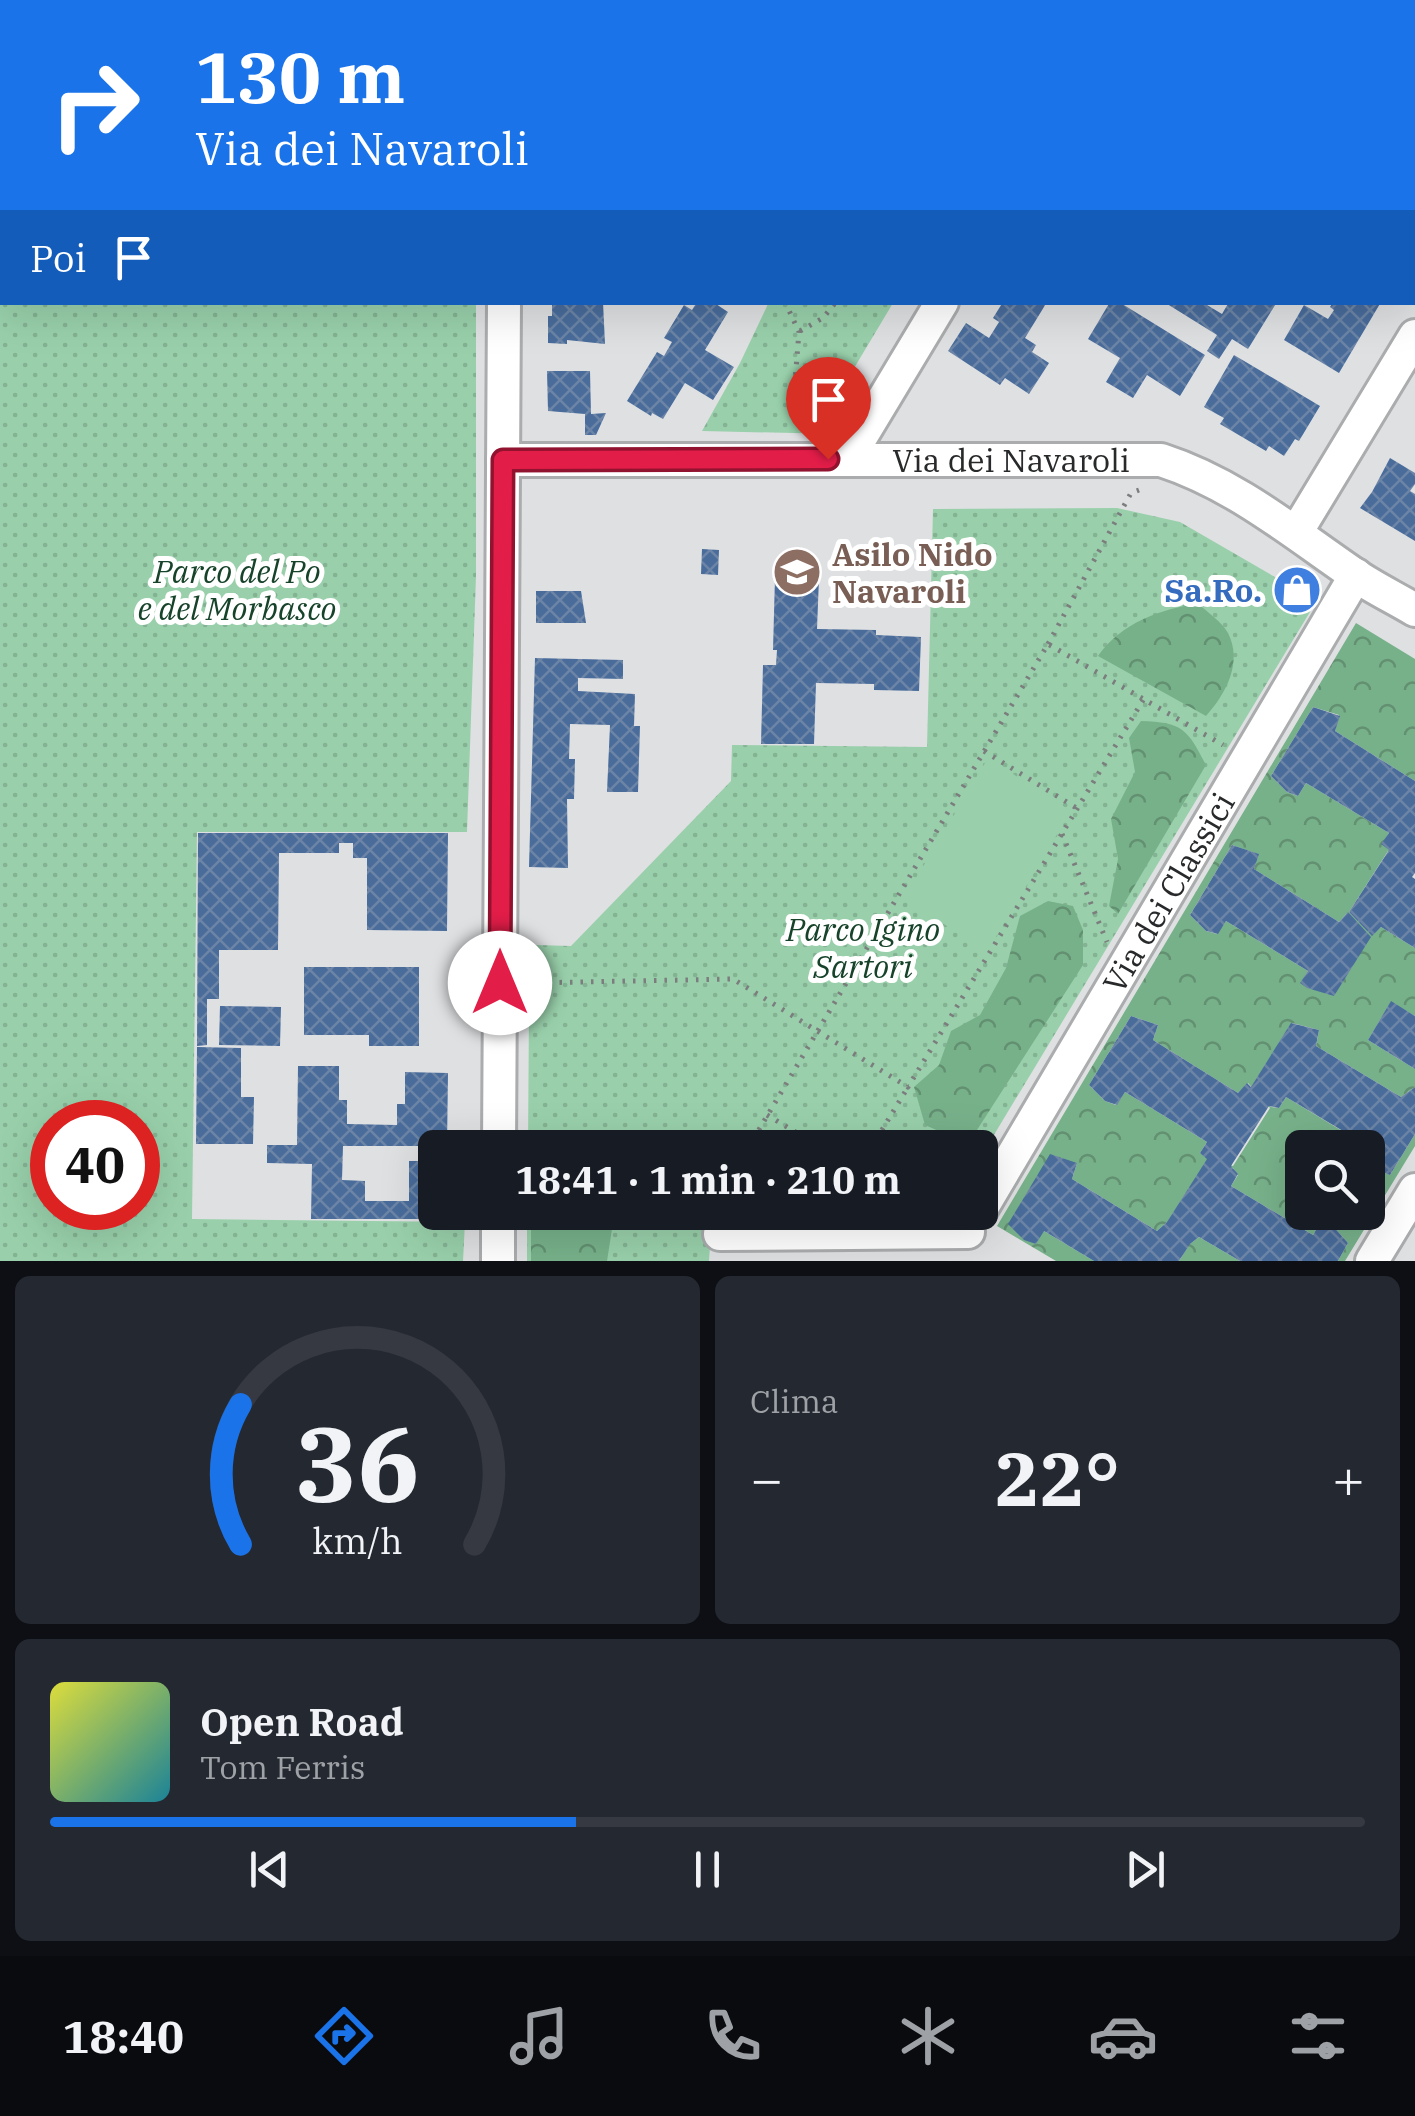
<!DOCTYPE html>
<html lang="it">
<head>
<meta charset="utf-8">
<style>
  :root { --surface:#171b24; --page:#242831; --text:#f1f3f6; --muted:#9ea1a6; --line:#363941; --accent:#1a73e8 }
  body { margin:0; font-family:"IBM Plex Serif",serif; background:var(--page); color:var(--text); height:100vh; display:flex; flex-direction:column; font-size:38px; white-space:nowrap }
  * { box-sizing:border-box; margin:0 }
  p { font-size:32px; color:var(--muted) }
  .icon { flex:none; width:55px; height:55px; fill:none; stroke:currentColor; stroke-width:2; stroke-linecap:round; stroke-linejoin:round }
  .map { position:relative; height:1261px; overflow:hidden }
  .panel { display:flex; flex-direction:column; gap:15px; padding:15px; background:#0d0f14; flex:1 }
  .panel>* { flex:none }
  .hud { position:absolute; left:0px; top:0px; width:1415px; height:305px; box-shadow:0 10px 40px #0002; background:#1a73e8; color:#fff; overflow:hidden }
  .controls { position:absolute; left:1285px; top:1130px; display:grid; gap:20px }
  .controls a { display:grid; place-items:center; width:100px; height:100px; border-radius:15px; background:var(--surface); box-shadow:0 10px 40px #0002; font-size:50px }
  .speed { position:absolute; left:30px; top:1100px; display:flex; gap:20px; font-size:50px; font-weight:700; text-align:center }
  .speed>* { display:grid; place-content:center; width:130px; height:130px; border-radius:50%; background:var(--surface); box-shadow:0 10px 40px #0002; line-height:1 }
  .speed .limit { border:15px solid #d22; background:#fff; color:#111 }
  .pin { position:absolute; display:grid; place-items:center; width:85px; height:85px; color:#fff; margin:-102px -42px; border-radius:50% 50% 50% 0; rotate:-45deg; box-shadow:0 0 10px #0007 }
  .pin .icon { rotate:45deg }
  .me { position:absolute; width:110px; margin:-55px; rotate:0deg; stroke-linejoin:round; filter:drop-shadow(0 0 8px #0008) }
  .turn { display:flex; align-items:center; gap:35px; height:210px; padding:0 30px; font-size:45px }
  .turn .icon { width:130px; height:130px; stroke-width:2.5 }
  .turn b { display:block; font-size:70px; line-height:85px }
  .then { display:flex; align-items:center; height:95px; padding:0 30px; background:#0003; gap:20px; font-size:38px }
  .big { font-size:75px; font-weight:800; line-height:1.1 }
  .panel .widget { flex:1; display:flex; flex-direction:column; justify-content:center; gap:15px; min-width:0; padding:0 35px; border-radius:15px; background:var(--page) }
  .panel .dial { align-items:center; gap:0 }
  .dial svg { height:260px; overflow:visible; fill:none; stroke:var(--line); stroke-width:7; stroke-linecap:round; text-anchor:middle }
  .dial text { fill:var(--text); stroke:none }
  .song { display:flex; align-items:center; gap:30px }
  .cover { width:120px; height:120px; border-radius:15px; background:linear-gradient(135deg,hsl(60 70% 55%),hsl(190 70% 35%)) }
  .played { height:10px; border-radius:5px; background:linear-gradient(90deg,var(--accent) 40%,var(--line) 40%) }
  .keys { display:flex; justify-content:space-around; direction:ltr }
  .heat { display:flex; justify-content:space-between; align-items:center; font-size:55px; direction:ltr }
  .panel .tiles { flex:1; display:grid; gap:15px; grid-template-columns:1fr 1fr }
  .widget:last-child { grid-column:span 2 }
  .trip { position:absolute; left:418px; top:1130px; width:580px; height:100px; border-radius:15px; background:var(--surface); box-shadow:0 10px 40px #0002; font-weight:800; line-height:100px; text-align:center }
  .menu { display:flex; height:160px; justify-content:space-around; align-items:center; background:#090b0e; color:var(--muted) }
  .menu .icon { width:70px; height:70px }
  .menu .selected { color:var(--accent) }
  .menu b { font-size:45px; color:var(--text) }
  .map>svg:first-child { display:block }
  .green { fill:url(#green-dots); fill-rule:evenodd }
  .forest { fill:url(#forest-crowns); fill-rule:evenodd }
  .pitch { fill:#99d0ab }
  .building { fill:url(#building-cross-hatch) }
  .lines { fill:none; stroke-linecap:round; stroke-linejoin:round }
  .minor-casing { stroke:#aaacad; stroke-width:38 }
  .path { stroke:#7c7d7e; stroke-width:5; stroke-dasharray:2.5 8; stroke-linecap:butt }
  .minor { stroke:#fff; stroke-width:32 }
  .route-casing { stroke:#92132f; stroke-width:25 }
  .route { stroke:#e11d48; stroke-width:18 }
  .labels { text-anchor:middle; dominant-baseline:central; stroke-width:10; stroke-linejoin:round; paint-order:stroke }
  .street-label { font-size:32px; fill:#28292a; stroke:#fff }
  .education-label { font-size:32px; font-weight:bold; fill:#785e54; stroke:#fff; text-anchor:start }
  .park-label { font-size:32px; font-style:italic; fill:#164329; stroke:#fff }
  .shop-label { font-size:32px; font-weight:bold; fill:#366cbe; stroke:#fff; text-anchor:end }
</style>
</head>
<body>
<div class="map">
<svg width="1415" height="1261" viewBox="0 0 1415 1261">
  <defs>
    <pattern id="green-dots" width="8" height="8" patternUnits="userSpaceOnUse" patternTransform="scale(2.5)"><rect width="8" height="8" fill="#99d0ab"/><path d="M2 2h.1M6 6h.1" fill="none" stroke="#84b393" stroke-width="1.8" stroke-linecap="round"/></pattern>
    <pattern id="forest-crowns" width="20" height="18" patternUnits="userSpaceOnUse" patternTransform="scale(2.5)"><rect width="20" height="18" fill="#77b18a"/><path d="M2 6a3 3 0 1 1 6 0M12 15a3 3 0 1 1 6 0" fill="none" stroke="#629071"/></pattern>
    <pattern id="building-cross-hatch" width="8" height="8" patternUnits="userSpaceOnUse" patternTransform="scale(2.5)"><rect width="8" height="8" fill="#496c9b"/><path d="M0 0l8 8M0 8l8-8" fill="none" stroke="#6c85a6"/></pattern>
  </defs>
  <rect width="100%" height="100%" fill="#dfe0e2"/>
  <g class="green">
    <path d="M0,0H476L2,2V302L476,303V576L467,832H197L192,1219L465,1222L463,1261H0ZM138,1122V1208H52V1122Z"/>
    <path d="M769,302L893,303L832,405L846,420L836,434L702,431L740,363Z"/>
    <path d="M1117,508L1180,522L1287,584L1282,593L1300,604L1307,595L1316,602L980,1158V1148H528L529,1008L536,945L571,946L731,781L732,745L927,747L933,509Z"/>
    <path d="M527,1213H857L712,1215L709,1261H527Z"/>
  </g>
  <g class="forest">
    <path d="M1199,604C1208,613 1222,622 1228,633C1243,662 1226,694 1206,716L1098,656C1120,624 1161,608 1199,604Z"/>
    <path d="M1356,623L1415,659V781L1335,731L1339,715L1313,707L1271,776L1287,792L1298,796L1306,783L1389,833L1382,844L1414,858L1388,851L1349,912L1372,935L1381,927L1415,948V1016L1391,1002L1368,1040L1415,1069V1087L1401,1097L1316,1046L1319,1030L1292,1023L1252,1086L1271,1107L1279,1108L1286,1097L1367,1146L1302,1148V1212H1368V1166L1390,1175L1415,1134V1146L1345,1261H1338L1348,1243L1332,1225L1320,1223L1313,1235L1231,1186L1238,1175L1233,1168L1207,1160L1168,1221L1190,1244L1199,1237L1240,1261H1179L1189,1245L1167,1222L1157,1231L1072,1179L1077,1163L1044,1231L1094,1261H1056L997,1226ZM1232,845L1258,854L1254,869L1339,922L1347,913L1301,983L1308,971L1226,921L1217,934L1206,931L1190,915ZM1131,1016L1158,1025L1153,1040L1238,1093L1248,1083L1270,1108L1233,1166L1200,1153L1207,1142L1125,1092L1116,1105L1105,1101L1089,1085Z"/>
    <path d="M1141,721C1183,722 1188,730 1206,765L1118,914L1109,906L1118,859L1111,819L1135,772L1129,738Z"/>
    <path d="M1048,901L1073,906L1083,930V965L968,1144L925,1125L914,1087L939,1065L951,1031L980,1015L1006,968L1020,916Z"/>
    <path d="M531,1213H597L612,1229L607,1261H531Z"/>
  </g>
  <path class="pitch" d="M988,758L1071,811L988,950L903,900Z"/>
  <g class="building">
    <path d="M603,302L605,344L567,340V344L548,343V316H552V303Z"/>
    <path d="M697,302H713L728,312L705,350L734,367L713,400L685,383L663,419L652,413L651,416L627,401L657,352L664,356L672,342L664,338L684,305L692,310Z"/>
    <path d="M1003,302H1047L1025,338L1036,345L1032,352L1049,363L1029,394L1005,378L1000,385L948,351L966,323L989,338L999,322L993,318Z"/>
    <path d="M1110,302H1119L1205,355L1180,396L1147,375L1133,398L1106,382L1120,358L1088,339Z"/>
    <path d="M1164,302H1202L1222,314L1229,302H1277L1248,349L1232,339L1219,359L1207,351L1217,335Z"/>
    <path d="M1333,302H1381L1339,373L1284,340L1304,305L1328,319L1334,310L1330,307Z"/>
    <path d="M1234,355L1320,406L1299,441L1295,439L1284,456L1269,446L1266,451L1220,424L1224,418L1204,407Z"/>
    <path d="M547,371H590L591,414L606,413L596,435H585V414L548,411Z"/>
    <path d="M1390,458L1415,473V484L1410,491L1415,494V541L1360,508L1372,492Z"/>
    <path d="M702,549L719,550L718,575L701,574Z"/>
    <path d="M775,577L819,578L817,629L876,630V635L921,637L919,691L874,690V684L816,683L814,744H761L763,665H776L777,650H773Z"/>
    <path d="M536,591H581L586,623H536Z"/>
    <path d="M535,658L623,660V679L578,678V691L635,694L634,726H640L638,792H607L610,725L570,724L569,759H575L574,799H567L568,868L529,867Z"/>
    <path d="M1313,707L1340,716L1335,731L1415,781V873L1412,877L1415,879V948L1381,927L1372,936L1349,912L1389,850L1381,844L1389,833L1306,783L1298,796L1287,792L1271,776Z"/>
    <path d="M198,833H448L447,931L367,930V858H353V843H339V853H279L278,950H219V999H207V1045L197,1046Z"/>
    <path d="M1232,845L1259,854L1254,869L1339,922L1348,912L1371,937L1334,996L1307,988L1300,983L1308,971L1226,921L1218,934L1206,931L1190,915Z"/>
    <path d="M304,967H419V1046H369V1035H304Z"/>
    <path d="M1391,1001L1415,1016V1069L1368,1040Z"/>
    <path d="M220,1006L281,1007L280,1046L219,1045Z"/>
    <path d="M1131,1016L1158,1025L1153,1040L1238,1093L1247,1083L1251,1087L1291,1023L1319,1030L1316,1046L1401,1097L1415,1087V1134L1390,1175L1368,1167V1146L1286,1097L1279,1108L1269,1106L1231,1166L1238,1174L1231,1186L1313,1235L1320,1223L1332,1225L1348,1243L1338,1261H1240L1199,1237L1190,1244L1179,1261H1094L1044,1231L1036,1244L1024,1240L1008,1224L1050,1154L1077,1163L1072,1179L1157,1231L1167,1222L1207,1159L1200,1153L1207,1142L1125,1092L1117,1105L1105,1101L1089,1085Z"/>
    <path d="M197,1047L241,1048V1097H254L253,1144H196Z"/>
    <path d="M298,1066H339V1100H347V1124L397,1125V1104H405V1072L448,1073L447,1146H343L342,1180L365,1181V1201H409V1161H435V1212H447V1219H311L312,1164L267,1163V1145H297Z"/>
  </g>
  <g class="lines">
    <g class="minor-casing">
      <g id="minor">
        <path d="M506,2V0"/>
        <path d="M1121,2L1122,0"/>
        <path id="s1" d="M503,460H1161C1235,484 1292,532 1355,575C1374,588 1395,598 1415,610"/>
        <path d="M847,460L942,302"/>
        <path d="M1297,531L1415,336"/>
        <path d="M499,1148L504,302"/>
        <path id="s2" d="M980,1211L1356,575"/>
        <path d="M720,1234L968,1232"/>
        <path d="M498,1261V1212"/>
        <path d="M1372,1261L1415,1190"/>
      </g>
    </g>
    <g class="path">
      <path d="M992,2L993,0"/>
      <path d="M785,302L799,332L795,381L806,434"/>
      <path d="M800,331L823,318L836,302"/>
      <path d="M1048,644L1131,493L1139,490"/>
      <path d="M984,751L1078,809"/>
      <path d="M1062,834L1107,942"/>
      <path d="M528,983L733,979L908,1087L1145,697"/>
      <path d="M767,1115L822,1148"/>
      <path d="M748,1148L1048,644L1223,745"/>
      <path d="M871,1148L908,1087"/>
    </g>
    <use href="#minor" class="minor"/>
  </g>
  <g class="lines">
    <g class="route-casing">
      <path id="route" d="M500,983L503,460L828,459"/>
    </g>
    <use href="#route" class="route"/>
  </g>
  <defs>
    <g id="school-disc" transform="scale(2.5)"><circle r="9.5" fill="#8d6e63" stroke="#fff"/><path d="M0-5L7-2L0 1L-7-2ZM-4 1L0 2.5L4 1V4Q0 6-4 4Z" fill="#fff"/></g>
    <g id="shop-disc" transform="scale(2.5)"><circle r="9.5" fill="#3f7fe0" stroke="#fff"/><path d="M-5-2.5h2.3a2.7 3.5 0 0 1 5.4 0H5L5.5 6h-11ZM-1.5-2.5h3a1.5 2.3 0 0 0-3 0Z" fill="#fff"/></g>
  </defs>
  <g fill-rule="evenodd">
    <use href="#school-disc" x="797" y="572"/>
    <use href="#shop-disc" x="1297" y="590"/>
  </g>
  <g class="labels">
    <g class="street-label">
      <text stroke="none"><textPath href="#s1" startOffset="508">Via dei Navaroli</textPath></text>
      <text stroke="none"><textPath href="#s2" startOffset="370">Via dei Classici</textPath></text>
    </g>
    <g class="education-label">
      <text x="832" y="554">Asilo Nido<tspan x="832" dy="37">Navaroli</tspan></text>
    </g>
    <g class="park-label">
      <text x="237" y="571">Parco del Po<tspan x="237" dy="37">e del Morbasco</tspan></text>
      <text x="863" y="929">Parco Igino<tspan x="863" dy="37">Sartori</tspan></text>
    </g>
    <g class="shop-label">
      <text x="1262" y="590">Sa.Ro.</text>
    </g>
  </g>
</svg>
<div class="controls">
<a><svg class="icon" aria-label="search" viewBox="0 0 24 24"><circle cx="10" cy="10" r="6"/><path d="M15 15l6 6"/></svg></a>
</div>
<div class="speed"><div class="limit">40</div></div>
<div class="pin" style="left:828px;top:459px;background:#d93025"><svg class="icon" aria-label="arrive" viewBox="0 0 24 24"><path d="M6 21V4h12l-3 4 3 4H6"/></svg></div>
<svg class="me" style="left:500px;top:983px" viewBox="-20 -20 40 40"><circle r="19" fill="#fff"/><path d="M0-13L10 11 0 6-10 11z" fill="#e11d48"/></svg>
<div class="trip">18:41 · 1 min · 210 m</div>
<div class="hud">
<div class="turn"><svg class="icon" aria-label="right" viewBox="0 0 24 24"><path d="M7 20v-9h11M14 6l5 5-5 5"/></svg><div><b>130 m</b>Via dei Navaroli</div></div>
<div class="then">Poi<svg class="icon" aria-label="arrive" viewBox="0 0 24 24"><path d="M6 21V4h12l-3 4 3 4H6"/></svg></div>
</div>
</div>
<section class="panel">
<div class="tiles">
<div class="widget dial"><svg viewBox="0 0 100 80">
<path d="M14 69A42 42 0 1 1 86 69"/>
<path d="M14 69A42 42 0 0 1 14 26" stroke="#1a73e8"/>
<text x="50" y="56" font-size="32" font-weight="700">36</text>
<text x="50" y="72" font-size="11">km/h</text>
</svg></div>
<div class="widget"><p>Clima</p>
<div class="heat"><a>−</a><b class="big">22°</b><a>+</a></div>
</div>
<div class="widget">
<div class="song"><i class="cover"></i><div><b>Open Road</b><p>Tom Ferris</p></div></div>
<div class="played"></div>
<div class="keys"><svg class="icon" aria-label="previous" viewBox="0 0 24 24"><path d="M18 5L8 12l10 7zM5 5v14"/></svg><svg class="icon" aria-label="pause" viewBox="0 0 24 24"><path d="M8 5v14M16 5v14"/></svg><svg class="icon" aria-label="next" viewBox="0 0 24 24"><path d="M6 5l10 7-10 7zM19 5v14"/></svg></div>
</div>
</div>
</section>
<nav class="menu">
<b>18:40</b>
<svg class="icon selected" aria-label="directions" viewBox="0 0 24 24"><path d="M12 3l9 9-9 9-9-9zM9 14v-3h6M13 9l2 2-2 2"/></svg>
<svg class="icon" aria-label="music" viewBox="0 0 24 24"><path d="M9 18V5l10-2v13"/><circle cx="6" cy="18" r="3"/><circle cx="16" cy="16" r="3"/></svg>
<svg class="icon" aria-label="phone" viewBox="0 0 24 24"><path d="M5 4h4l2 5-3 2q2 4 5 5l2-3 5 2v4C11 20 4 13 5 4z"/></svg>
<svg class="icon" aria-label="climate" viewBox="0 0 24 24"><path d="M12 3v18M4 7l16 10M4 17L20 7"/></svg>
<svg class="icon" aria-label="car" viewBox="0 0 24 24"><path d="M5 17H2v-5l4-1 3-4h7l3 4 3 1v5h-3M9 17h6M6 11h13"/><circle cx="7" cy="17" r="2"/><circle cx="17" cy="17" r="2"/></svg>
<svg class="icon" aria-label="filters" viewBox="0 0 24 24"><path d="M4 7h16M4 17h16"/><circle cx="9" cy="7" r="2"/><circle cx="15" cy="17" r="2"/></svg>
</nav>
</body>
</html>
